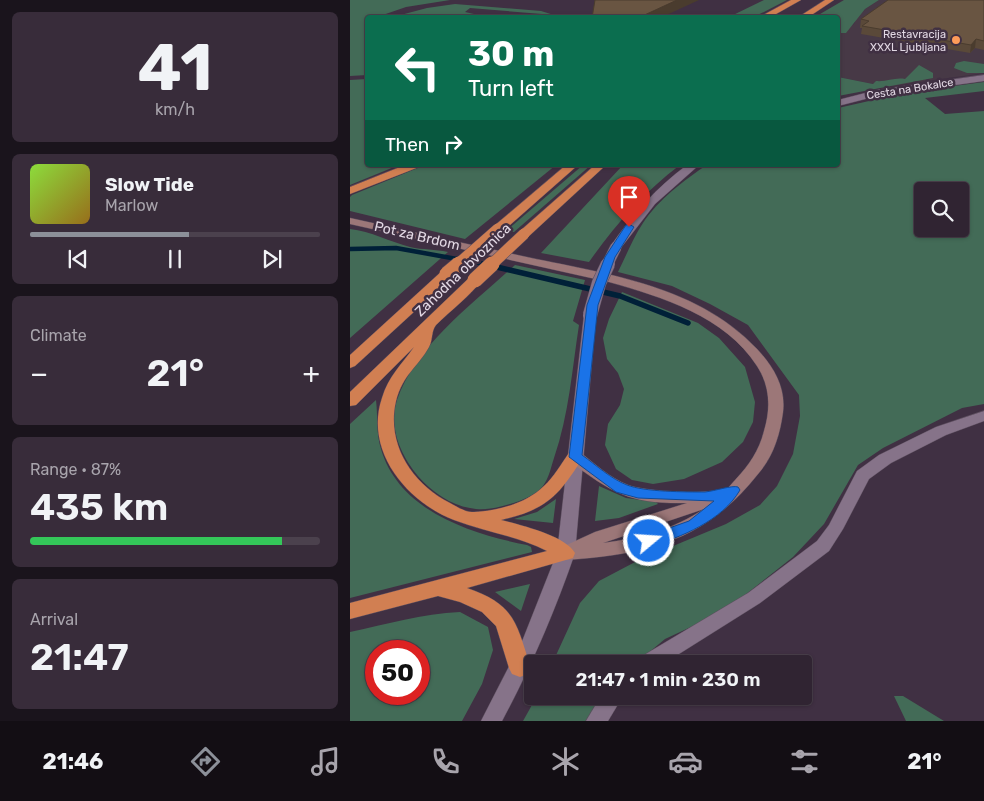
<!DOCTYPE html>
<html lang="en">
<head>
<meta charset="utf-8">
<style>
  :root { --surface:#302432; --page:#382c3a; --text:#f1f3f6; --muted:#a8a4ac; --line:#4b414d; --accent:#8c9099 }
  body { margin:0; font-family:Rubik,sans-serif; background:var(--page); color:var(--text); height:100vh; display:flex; flex-direction:column; font-size:19px; white-space:nowrap }
  * { box-sizing:border-box; margin:0 }
  p { font-size:16px; color:var(--muted) }
  .icon { flex:none; width:28px; height:28px; fill:none; stroke:currentColor; stroke-width:2; stroke-linecap:round; stroke-linejoin:round }
  .map { position:relative; flex:1; overflow:hidden }
  .sheet { display:flex; flex-direction:column; gap:12px; padding:12px; background:#1a141c; width:350px }
  .sheet>* { flex:none }
  .top-card { position:absolute; left:15px; top:15px; width:475px; height:152px; border-radius:5px; box-shadow:0 1px 4px #0004,0 0 0 1px var(--line); background:#0b6e4f; color:#fff; overflow:hidden }
  .tools { position:absolute; left:564px; top:182px; display:grid; gap:10px }
  .tools a { display:grid; place-items:center; width:55px; height:55px; border-radius:5px; background:var(--surface); box-shadow:0 1px 4px #0004,0 0 0 1px var(--line); font-size:25px }
  .speed { position:absolute; left:15px; top:640px; display:flex; gap:10px; font-size:25px; font-weight:700; text-align:center }
  .speed>* { display:grid; place-content:center; width:65px; height:65px; border-radius:50%; background:var(--surface); box-shadow:0 1px 4px #0004,0 0 0 1px var(--line); line-height:1 }
  .speed .limit { border:8px solid #d22; background:#fff; color:#111 }
  .pin { position:absolute; display:grid; place-items:center; width:42px; height:42px; color:#fff; margin:-51px -21px; border-radius:50% 50% 50% 0; rotate:-45deg; box-shadow:0 0 5px #0007 }
  .pin .icon { rotate:45deg }
  .me { position:absolute; width:55px; margin:-28px; rotate:72deg; stroke-linejoin:round; filter:drop-shadow(0 0 4px #0008) }
  .turn { display:flex; align-items:center; gap:18px; height:105px; padding:0 20px; font-size:22px }
  .turn .icon { width:65px; height:65px; stroke-width:2.5 }
  .turn b { display:block; font-size:35px; line-height:42px }
  .then { display:flex; align-items:center; height:48px; padding:0 20px; background:#0003; gap:10px; font-size:19px }
  .big { font-size:38px; font-weight:600; line-height:1.1 }
  .sheet .widget { flex:1; display:flex; flex-direction:column; justify-content:center; gap:8px; min-width:0; padding:0 18px; border-radius:8px; background:var(--page) }
  .sheet .dial { align-items:center; gap:0 }
  .dial b { font-size:65px; line-height:1 }
  .song { display:flex; align-items:center; gap:15px }
  .cover { width:60px; height:60px; border-radius:8px; background:linear-gradient(135deg,hsl(90 70% 55%),hsl(40 70% 35%)) }
  .played { height:5px; border-radius:2px; background:linear-gradient(90deg,var(--accent) 55%,var(--line) 55%) }
  .keys { display:flex; justify-content:space-around; direction:ltr }
  .heat { display:flex; justify-content:space-between; align-items:center; font-size:28px; direction:ltr }
  .charge { height:8px; border-radius:4px; background:linear-gradient(90deg,#34c759 87%,var(--line) 0) }
  .trip { position:absolute; left:174px; top:655px; width:288px; height:50px; border-radius:5px; background:var(--surface); box-shadow:0 1px 4px #0004,0 0 0 1px var(--line); font-weight:600; line-height:50px; text-align:center }
  .menu { display:flex; height:80px; justify-content:space-around; align-items:center; background:#130e14; color:var(--muted) }
  .menu .icon { width:35px; height:35px }
  .menu .active { color:var(--accent) }
  .menu b { font-size:22px; color:var(--text) }
  main { display:flex; flex:1; min-height:0 }
  .map>svg:first-child { display:block }
  .commercial { fill:#473946 }
  .green { fill:#436b57; fill-rule:evenodd }
  .lines { fill:none; stroke-linecap:round; stroke-linejoin:round }
  .stream-far1 { stroke:#002038; stroke-width:4.5 }
  .stream { stroke:#002038; stroke-width:5.5 }
  .minor-casing { stroke:#5b4d5d; stroke-width:1 }
  .tertiary-casing { stroke:#5b4d5d; stroke-width:1 }
  .secondary-casing { stroke:#5b4d5d; stroke-width:1 }
  .motorway-casing { stroke:#5b4d5d; stroke-width:1 }
  .minor { fill:#867389; fill-rule:evenodd }
  .tertiary { fill:#867389; fill-rule:evenodd }
  .secondary { fill:#9c7778; fill-rule:evenodd }
  .motorway { fill:#d17f52; fill-rule:evenodd }
  .tertiary-bridge-far1-casing { stroke:#5b4d5d; stroke-width:12; stroke-linecap:butt }
  .tertiary-bridge-casing { stroke:#5b4d5d; stroke-width:15; stroke-linecap:butt }
  .motorway-bridge-far1-casing { stroke:#5b4d5d; stroke-width:12; stroke-linecap:butt }
  .motorway-bridge-casing { stroke:#5b4d5d; stroke-width:16; stroke-linecap:butt }
  .tertiary-bridge-far1 { stroke:#867389; stroke-width:11 }
  .tertiary-bridge { stroke:#867389; stroke-width:14 }
  .motorway-bridge-far1 { stroke:#d17f52; stroke-width:11 }
  .motorway-bridge { stroke:#d17f52; stroke-width:15 }
  .wall { fill:#5a4939 }
  .shaded-wall { fill:#4a3c2e }
  .building { fill:#695542; stroke:#4a3c2e }
  .route { fill:#1a73e8; stroke:#114b97 }
  .poi-dot { fill:#fe9b59; stroke:#403043; stroke-width:2 }
  .labels { text-anchor:middle; dominant-baseline:central; stroke-width:5; stroke-linejoin:round; paint-order:stroke }
  .far-poi-label { font-size:11px; fill:#e2d8e4; stroke:#403043; text-anchor:end }
  .far-street-label { font-size:11px; fill:#e2d8e4; stroke:#403043 }
  .street-label { font-size:14px; fill:#e2d8e4; stroke:#403043 }
</style>
</head>
<body>
<main>
<section class="sheet">
<div class="widget dial"><b>41</b><p>km/h</p></div>
<div class="widget">
<div class="song"><i class="cover"></i><div><b>Slow Tide</b><p>Marlow</p></div></div>
<div class="played"></div>
<div class="keys"><svg class="icon" aria-label="previous" viewBox="0 0 24 24"><path d="M18 5L8 12l10 7zM5 5v14"/></svg><svg class="icon" aria-label="pause" viewBox="0 0 24 24"><path d="M8 5v14M16 5v14"/></svg><svg class="icon" aria-label="next" viewBox="0 0 24 24"><path d="M6 5l10 7-10 7zM19 5v14"/></svg></div>
</div>
<div class="widget"><p>Climate</p>
<div class="heat"><a>−</a><b class="big">21°</b><a>+</a></div>
</div>
<div class="widget"><p>Range · 87%</p><b class="big">435 km</b><div class="charge"></div></div>
<div class="widget"><p>Arrival</p><b class="big">21:47</b></div>
</section>
<div class="map">
<svg width="634" height="721" viewBox="0 0 634 721">
  <rect width="100%" height="100%" fill="#403043"/>
  <path class="commercial" d="M529,0H634V73L527,88L523,84L488,77V33L504,24L506,19L515,9Z"/>
  <g class="green">
    <path d="M0,0H100L56,7L27,17L18,18L17,75L0,76Z"/>
    <path d="M414,0H437L404,17H379Z"/>
    <path d="M494,0H529L515,9L496,33H488V18L465,17Z"/>
    <path d="M105,4L191,11L204,15L120,8L115,12L124,14L119,17H43L77,8Z"/>
    <path d="M614,61L634,64V73H617L604,68L606,63Z"/>
    <path d="M569,65L583,73V78L488,96V77L523,84L526,81C537,82 545,77 555,79Z"/>
    <path d="M17,79L18,165H49L0,185V80Z"/>
    <path d="M634,82V91L575,98L595,114L634,111V404L612,408L533,448L508,465L474,524L443,557L395,595L343,626L315,639L285,664H202L230,603L249,581L287,561L376,524L410,505L427,486L443,454L450,416L449,395L398,325L360,304L322,286L268,272C276,256 283,238 293,223C308,200 334,180 357,165H488V108L559,92ZM572,191H610V229H572Z"/>
    <path d="M75,165H206L115,239L0,211V197L2,195Z"/>
    <path d="M233,165H241L164,232L156,231Z"/>
    <path d="M273,165H330C294,192 265,225 239,262L191,253Z"/>
    <path d="M0,229C21,231 40,242 60,247C73,250 85,249 98,252L0,338Z"/>
    <path d="M165,265L235,280L223,321L229,325C222,370 219,414 204,458C201,467 199,478 193,486C186,495 171,501 160,504C146,508 134,511 120,508C77,501 32,444 47,400C66,345 123,304 165,265Z"/>
    <path d="M272,292L348,323L369,338L395,367L405,402L403,422L393,442L372,462L334,479L303,484L282,480L266,469L255,445L258,424L270,405L274,389L268,373L257,359L253,338L259,319Z"/>
    <path d="M26,400C28,417 26,433 31,449C49,511 121,534 177,545L181,547L182,552L0,598V424Z"/>
    <path d="M249,486L276,498L306,502L308,504L269,518L245,521Z"/>
    <path d="M206,499L203,523L164,519L187,512Z"/>
    <path d="M180,584L171,611L145,592Z"/>
    <path d="M110,612L138,627L143,650L132,684L112,721H0V632C37,624 72,614 110,612ZM26,651H69V694H26Z"/>
    <path d="M187,696H253L237,721H173Z"/>
    <path d="M544,696H553L594,721H556Z"/>
  </g>
  <g class="lines">
    <path class="stream-far1" d="M0,249L46,248L140,265"/>
    <path class="stream" d="M134,264L270,296L338,323"/>
    <g class="minor-casing">
      <g id="minor">
        <path d="M634,411V421L596,435L541,463L519,479L493,529L479,551L410,603L313,664H286L289,658L398,593L467,541L479,525L507,471L529,455L586,427Z"/>
        <path d="M216,546L222,548L225,553C205,611 181,667 152,721H131L173,639L207,553L210,548Z"/>
        <path d="M251,696H273L258,721H236Z"/>
      </g>
    </g>
    <g class="tertiary-casing">
      <g id="tertiary">
        <path d="M634,75V81L527,96L488,106V100L527,90Z"/>
        <path d="M337,165H349L305,204L270,249H262L260,247C282,215 306,188 337,165Z"/>
        <path d="M240,311L246,315L225,553L222,558L216,560L210,558L207,553L234,315Z"/>
      </g>
    </g>
    <g class="secondary-casing">
      <path id="secondary" d="M0,218C54,230 108,242 163,254C247,273 344,282 407,349C423,366 436,387 433,412C430,435 423,457 408,474C355,541 298,554 216,560L210,558L207,553L210,548L245,532L337,503C280,504 264,494 219,461L217,457L219,453L225,452L231,453C245,464 260,478 278,485C296,492 361,495 378,488C380,486 384,481 386,479C399,465 409,451 414,431C421,408 420,386 407,366C375,316 312,297 259,282L0,224ZM354,509C322,530 290,538 253,543Z"/>
    </g>
    <g class="motorway-casing">
      <g id="motorway">
        <path d="M441,0H451L419,18H408Z"/>
        <path d="M475,0H484L457,18H447Z"/>
        <path d="M55,165H70L69,167L0,194V187Z"/>
        <path d="M216,165H228L152,232H144L142,229L144,226Z"/>
        <path d="M245,165H256L178,237H170L168,234L170,231Z"/>
        <path d="M97,270L104,274L102,277L5,366L0,368V355L92,271Z"/>
        <path d="M125,276L132,280C119,297 101,310 86,325C81,331 83,340 79,347C68,367 53,374 46,401C36,444 62,484 100,503C107,507 117,513 124,512C148,511 177,503 194,486C204,477 211,464 219,453L225,451L231,453L233,457C210,495 196,510 151,520C170,525 216,536 225,553L223,558L117,588C166,605 166,623 181,668L178,674L170,677L162,674L159,668L146,626L132,612L110,602L88,596L0,619V603L197,551C168,536 135,532 104,520C57,502 14,451 32,398C38,377 52,364 64,347L6,405L0,406V392L120,277Z"/>
      </g>
    </g>
    <use href="#minor" class="minor"/>
    <use href="#tertiary" class="tertiary"/>
    <use href="#secondary" class="secondary"/>
    <use href="#motorway" class="motorway"/>
    <g class="tertiary-bridge-far1-casing">
      <path id="tertiary-bridge-far1" d="M257,265L266,247"/>
    </g>
    <g class="tertiary-bridge-casing">
      <path id="tertiary-bridge" d="M240,315L249,283L258,264"/>
    </g>
    <g class="motorway-bridge-far1-casing">
      <g id="motorway-bridge-far1">
        <path d="M107,265L148,229"/>
        <path d="M141,265L174,234"/>
      </g>
    </g>
    <g class="motorway-bridge-casing">
      <g id="motorway-bridge">
        <path d="M97,274L109,264"/>
        <path d="M125,280L142,264"/>
      </g>
    </g>
    <use href="#tertiary-bridge-far1" class="tertiary-bridge-far1"/>
    <use href="#tertiary-bridge" class="tertiary-bridge"/>
    <use href="#motorway-bridge-far1" class="motorway-bridge-far1"/>
    <use href="#motorway-bridge" class="motorway-bridge"/>
  </g>
  <path class="wall" d="M634,0V50L625,48L620,53L511,34L512,28H510L511,19Z"/>
  <g class="shaded-wall">
    <path d="M327,0H349L310,18H288Z"/>
    <path d="M626,39L625,48L620,53L621,45Z"/>
  </g>
  <g class="building">
    <path d="M245,0H327L288,18H242Z"/>
    <path d="M538,0H634V41L626,39L621,45L512,26L519,21L511,19Z"/>
  </g>
  <path class="route" d="M279,224L284,227L265,257L248,305L232,455C246,465 261,479 277,485C294,492 336,492 355,492C365,491 382,485 388,487L390,490C372,521 331,537 299,547L294,545L292,541L294,537L339,521L364,501L288,498L266,492L219,457L237,305L255,257L276,225Z"/>
  <circle class="poi-dot" cx="606" cy="40" r="5"/>
  <g class="labels">
    <g class="far-poi-label">
      <text x="596" y="34">Restavracija<tspan x="596" dy="13">XXXL Ljubljana</tspan></text>
    </g>
    <g class="far-street-label">
      <text transform="translate(560 89) rotate(-9)">Cesta na Bokalce</text>
    </g>
    <g class="street-label">
      <text transform="translate(67 236) rotate(13)">Pot za Brdom</text>
      <text transform="translate(113 270) rotate(-44)">Zahodna obvoznica</text>
    </g>
  </g>
</svg>
<div class="tools">
<a><svg class="icon" aria-label="search" viewBox="0 0 24 24"><circle cx="10" cy="10" r="6"/><path d="M15 15l6 6"/></svg></a>
</div>
<div class="speed"><div class="limit">50</div></div>
<div class="pin" style="left:279px;top:227px;background:#d93025"><svg class="icon" aria-label="arrive" viewBox="0 0 24 24"><path d="M6 21V4h12l-3 4 3 4H6"/></svg></div>
<svg class="me" style="left:299px;top:541px" viewBox="-20 -20 40 40"><circle r="17" fill="#1a73e8" stroke="#fff" stroke-width="3"/><path d="M0-11L8 9 0 5-8 9z" fill="#fff"/></svg>
<div class="trip">21:47 · 1 min · 230 m</div>
<div class="top-card">
<div class="turn"><svg class="icon" aria-label="left" viewBox="0 0 24 24"><path d="M17 20v-9H6M10 6l-5 5 5 5"/></svg><div><b>30 m</b>Turn left</div></div>
<div class="then">Then<svg class="icon" aria-label="right" viewBox="0 0 24 24"><path d="M7 20v-9h11M14 6l5 5-5 5"/></svg></div>
</div>
</div>
</main>
<nav class="menu">
<b>21:46</b>
<svg class="icon active" aria-label="directions" viewBox="0 0 24 24"><path d="M12 3l9 9-9 9-9-9zM9 14v-3h6M13 9l2 2-2 2"/></svg>
<svg class="icon" aria-label="music" viewBox="0 0 24 24"><path d="M9 18V5l10-2v13"/><circle cx="6" cy="18" r="3"/><circle cx="16" cy="16" r="3"/></svg>
<svg class="icon" aria-label="phone" viewBox="0 0 24 24"><path d="M5 4h4l2 5-3 2q2 4 5 5l2-3 5 2v4C11 20 4 13 5 4z"/></svg>
<svg class="icon" aria-label="climate" viewBox="0 0 24 24"><path d="M12 3v18M4 7l16 10M4 17L20 7"/></svg>
<svg class="icon" aria-label="car" viewBox="0 0 24 24"><path d="M5 17H2v-5l4-1 3-4h7l3 4 3 1v5h-3M9 17h6M6 11h13"/><circle cx="7" cy="17" r="2"/><circle cx="17" cy="17" r="2"/></svg>
<svg class="icon" aria-label="filters" viewBox="0 0 24 24"><path d="M4 7h16M4 17h16"/><circle cx="9" cy="7" r="2"/><circle cx="15" cy="17" r="2"/></svg>
<b>21°</b>
</nav>
</body>
</html>
